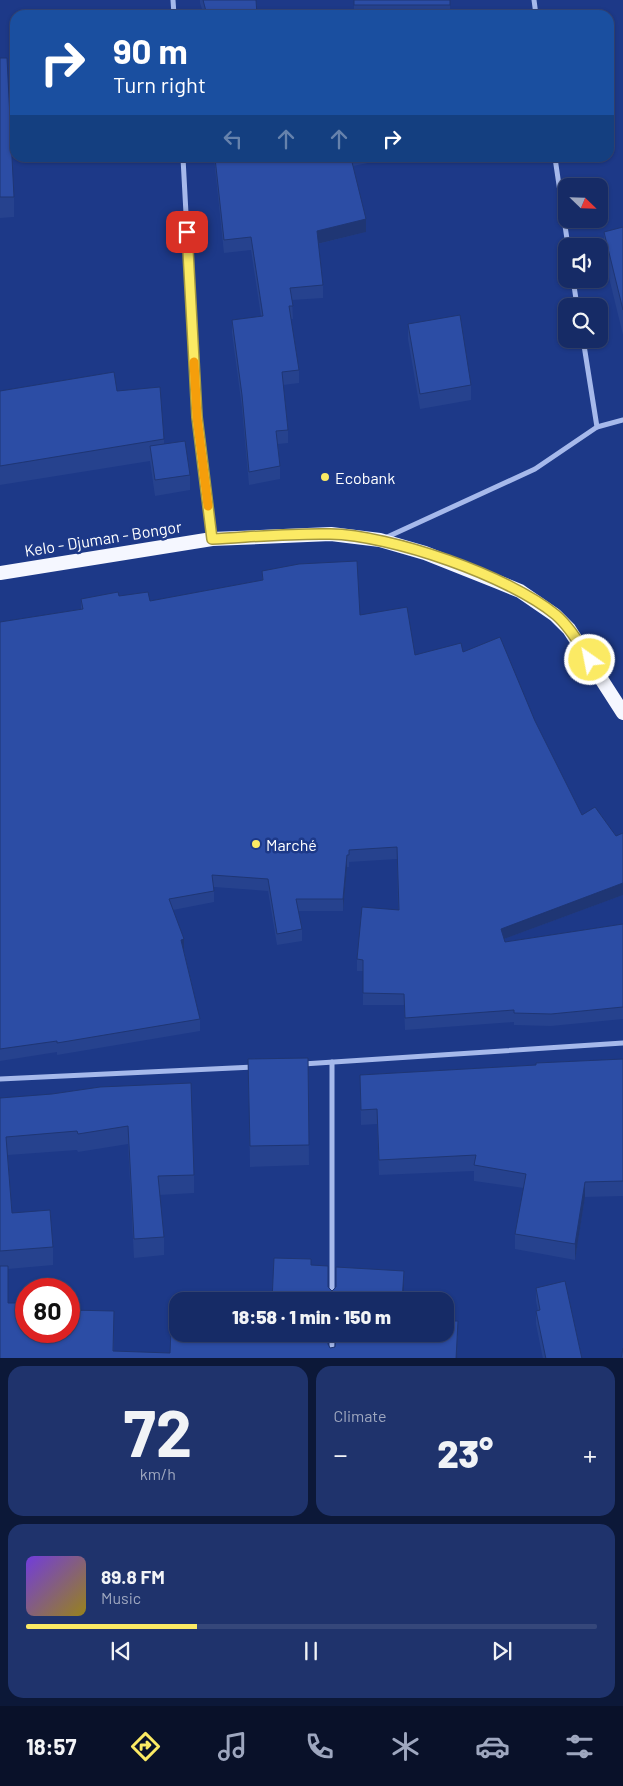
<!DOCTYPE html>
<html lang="en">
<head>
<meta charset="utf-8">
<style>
  :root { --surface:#162b66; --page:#1f336c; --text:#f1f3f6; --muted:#9ea7bf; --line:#35477a; --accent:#fbea64 }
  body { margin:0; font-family:Barlow,sans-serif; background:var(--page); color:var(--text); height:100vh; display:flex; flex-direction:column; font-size:19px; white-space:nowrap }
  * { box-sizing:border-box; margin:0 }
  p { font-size:16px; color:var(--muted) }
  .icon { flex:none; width:28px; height:28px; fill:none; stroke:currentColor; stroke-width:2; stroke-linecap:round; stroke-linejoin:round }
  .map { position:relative; height:1358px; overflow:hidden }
  .drawer { display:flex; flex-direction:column; gap:8px; padding:8px; background:#0c1838; flex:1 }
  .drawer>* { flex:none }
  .top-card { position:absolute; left:10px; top:10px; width:604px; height:152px; border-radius:15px; box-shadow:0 1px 4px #0004,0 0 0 1px var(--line); background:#1a4fa0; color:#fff; overflow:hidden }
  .needle { width:32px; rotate:113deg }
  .tools { position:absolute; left:558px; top:178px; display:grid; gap:10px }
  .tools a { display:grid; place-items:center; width:50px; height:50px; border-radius:10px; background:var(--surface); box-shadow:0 1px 4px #0004,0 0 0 1px var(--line); font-size:25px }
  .speed { position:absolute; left:15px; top:1278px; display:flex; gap:10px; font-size:25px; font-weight:700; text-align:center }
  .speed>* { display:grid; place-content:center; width:65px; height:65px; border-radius:50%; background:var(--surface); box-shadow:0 1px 4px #0004,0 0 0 1px var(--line); line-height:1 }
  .speed .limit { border:8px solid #d22; background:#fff; color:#111 }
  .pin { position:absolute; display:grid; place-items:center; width:42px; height:42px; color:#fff; margin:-21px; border-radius:10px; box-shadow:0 2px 8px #0006 }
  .me { position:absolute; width:55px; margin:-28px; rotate:327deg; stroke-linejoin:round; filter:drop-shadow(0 0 4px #0008) }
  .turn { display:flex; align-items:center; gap:18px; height:105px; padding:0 20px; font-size:22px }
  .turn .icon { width:65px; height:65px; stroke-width:2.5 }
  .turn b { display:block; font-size:35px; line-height:42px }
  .lanes { display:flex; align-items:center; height:48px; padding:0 20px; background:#0003; justify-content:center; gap:25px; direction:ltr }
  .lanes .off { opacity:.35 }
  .big { font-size:38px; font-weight:800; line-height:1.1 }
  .drawer .tile { flex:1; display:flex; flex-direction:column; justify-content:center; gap:8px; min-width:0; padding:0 18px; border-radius:15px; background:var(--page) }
  .drawer .dial { align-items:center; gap:0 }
  .dial b { font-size:65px; line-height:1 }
  .song { display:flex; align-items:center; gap:15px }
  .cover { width:60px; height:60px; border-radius:8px; background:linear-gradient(135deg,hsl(260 70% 55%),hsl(50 70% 35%)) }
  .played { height:5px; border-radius:2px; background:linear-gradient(90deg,var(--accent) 30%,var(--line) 30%) }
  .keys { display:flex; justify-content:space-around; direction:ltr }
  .heat { display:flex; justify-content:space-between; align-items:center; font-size:28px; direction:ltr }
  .drawer .tiles { flex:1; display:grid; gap:8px; grid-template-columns:1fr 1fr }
  .tile:last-child { grid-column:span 2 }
  .trip { position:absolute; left:169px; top:1292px; width:285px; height:50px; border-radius:15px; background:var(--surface); box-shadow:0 1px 4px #0004,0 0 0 1px var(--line); font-weight:800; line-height:50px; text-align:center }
  .tab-bar { display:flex; height:80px; justify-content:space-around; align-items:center; background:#091129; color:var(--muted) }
  .tab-bar .icon { width:35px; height:35px }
  .tab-bar .current { color:var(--accent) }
  .tab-bar b { font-size:22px; color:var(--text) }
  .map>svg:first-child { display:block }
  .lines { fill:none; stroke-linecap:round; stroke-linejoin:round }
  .minor { stroke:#a6b9eb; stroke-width:5 }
  .trunk { stroke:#f5f7ff; stroke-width:14 }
  .wall { fill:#26428e }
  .shaded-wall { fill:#1f3674 }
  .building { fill:#2c4da5; stroke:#1f3674 }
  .route-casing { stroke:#a39841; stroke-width:12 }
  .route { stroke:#fbea64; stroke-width:9 }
  .slow { stroke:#f59e0b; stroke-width:9 }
  .poi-dot { fill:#fbea64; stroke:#1d3988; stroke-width:2 }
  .labels { text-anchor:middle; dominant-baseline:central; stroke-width:5; stroke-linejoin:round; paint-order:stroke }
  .poi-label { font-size:16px; fill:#fff; stroke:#1d3988; text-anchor:start }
  .street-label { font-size:16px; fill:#fff; stroke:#1d3988 }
</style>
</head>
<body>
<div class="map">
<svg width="623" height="1359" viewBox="0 0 623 1359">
  <rect width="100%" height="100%" fill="#1d3988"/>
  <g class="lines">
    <g class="minor">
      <path d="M173,0L174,15"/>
      <path d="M534,0L536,15"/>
      <path d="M183,158L197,417L212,538"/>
      <path d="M555,158L568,246"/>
      <path d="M573,279L577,306"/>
      <path d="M583,339L597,427"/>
      <path d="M385,538L535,469L597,427L623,420"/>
      <path d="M332,1062V1301"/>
      <path d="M303,1064L623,1043"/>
      <path d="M0,1079L254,1067"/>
      <path d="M332,1334V1359"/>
    </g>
    <path class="trunk" d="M0,573L212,539L331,534L380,540L425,553L498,582L520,591L555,615L569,629L623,713"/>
  </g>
  <g class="wall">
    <path d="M200,0H256L257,15H204L200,3Z"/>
    <rect x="354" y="0" width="96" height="15"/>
    <path d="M0,58L14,197V217L0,218Z"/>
    <path d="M214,158H393L353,166L366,232L318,244L323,285V298L292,300L293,319H291L299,370V383L283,385L288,430V443L278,444L280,466V479L249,485L242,408L232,333V320L261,316L251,250L224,253Z"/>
    <path d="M623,227V335L604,257V232Z"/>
    <path d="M408,324L471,385V400L420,409L408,339Z"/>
    <path d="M0,391H117L164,439V444L190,475V490L155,496L150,461L0,485Z"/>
    <path d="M262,571L360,615L415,655L463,652L535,721L582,815L616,836L623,833V895L504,939L505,942L623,924V1019L551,1026L514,1025V1022L405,1030L404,1005H363V971H357V959L398,910L397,859L349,862V867H347L343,911H298L302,929V941L277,945L268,891L214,887V902L173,910L184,951L200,1019V1031L57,1055V1052L0,1061V622L81,609V599L119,596L150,601L262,580Z"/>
    <path d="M308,1058L309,1165L250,1167L248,1059Z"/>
    <path d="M623,1059V1196L585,1197L575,1260L515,1249V1234L524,1188L474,1181V1171L379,1175L377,1124L361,1125L360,1075L536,1065Z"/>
    <path d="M100,1087L194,1175V1193L159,1195L164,1237V1255L134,1258L128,1144L78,1152L77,1150L8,1155L12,1213L53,1247V1265L8,1269V1303L114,1326V1351L170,1353L328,1344L330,1348L458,1336L457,1359H0V1098L52,1094Z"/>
    <path d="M536,1288L582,1359H543L536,1324V1311H538L536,1301Z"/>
  </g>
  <g class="shaded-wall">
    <path d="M366,219V232L317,244V231Z"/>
    <path d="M347,855V867L343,911V899Z"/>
    <path d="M623,883V895L501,940V929Z"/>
    <path d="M184,939V951L181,952V940Z"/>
    <path d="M585,1182V1197L575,1260V1244Z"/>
    <path d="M404,1271V1285L403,1301H402Z"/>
    <path d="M458,1321L457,1359H456Z"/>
  </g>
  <g class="building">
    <path d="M203,0H256L257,15H207Z"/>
    <rect x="354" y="0" width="96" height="5"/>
    <path d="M0,58H7L14,197H0Z"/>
    <path d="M215,158H351L366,219L317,231L323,285L290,288L293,306H289L299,370L282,372L288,430L276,431L280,466L249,472L242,395L232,320L263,316L251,237L224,240Z"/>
    <path d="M623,227V310L604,232Z"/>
    <path d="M460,315L471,385L420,394L408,324Z"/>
    <path d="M114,372L117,391L160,387L164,439L0,466V391Z"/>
    <path d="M185,441L190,475L155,480L150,446Z"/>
    <path d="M357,561L360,615L407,607L415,655L461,643L463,652L500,637L535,721L582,815L595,807L616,836L623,833V883L501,929L505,942L623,924V1007L551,1014L514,1013V1010L405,1018L404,994L363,993V960L357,959L362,907L399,910L397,847L349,850V855H347L343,899H296L302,929L277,934L268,879L212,875L214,891L169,899L184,939L181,940L200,1019L57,1043V1041L0,1049V622L83,609L81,599L118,592L119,596L148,592L150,601L263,580L262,571L299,564Z"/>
    <path d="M308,1058L309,1145L250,1146L248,1059Z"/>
    <path d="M623,1059V1181L585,1182L575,1244L515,1234L526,1174L474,1165L476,1155L379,1160L377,1109L361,1110L360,1075L536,1065V1063Z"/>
    <path d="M191,1083L194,1175L158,1176L164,1237L134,1239L128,1126L78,1134L77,1131L6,1137L12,1213L50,1210L53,1247L0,1251V1098L52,1094L100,1087Z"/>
    <path d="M274,1258L311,1259V1265L328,1266V1287L332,1291L336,1287V1267L404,1271L402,1301H272Z"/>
    <path d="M0,1266H8V1303H26V1331H69V1310L114,1311L113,1351L170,1353L171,1330H178V1334H328V1344L330,1348L335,1347L336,1334H445V1321H458L456,1359H0Z"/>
    <path d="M565,1281L582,1359H546L536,1311L540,1310L536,1288Z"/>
    <path d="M623,1348V1359H621Z"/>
  </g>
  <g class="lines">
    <g class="route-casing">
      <path id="route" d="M187,232L197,417L212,539C251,537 290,533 330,534C391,535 509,576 556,615C570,627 580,645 590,660"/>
    </g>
    <use href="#route" class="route"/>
    <path class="slow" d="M194,362L197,417L208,506"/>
  </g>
  <g class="poi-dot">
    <circle cx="325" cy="477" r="5"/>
    <circle cx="256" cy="844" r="5"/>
  </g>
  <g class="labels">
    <g class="poi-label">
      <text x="335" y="477">Ecobank</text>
      <text x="266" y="844">Marché</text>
    </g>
    <g class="street-label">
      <text transform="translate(103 538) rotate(-9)">Kelo - Djuman - Bongor</text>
    </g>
  </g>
</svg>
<div class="tools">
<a><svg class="needle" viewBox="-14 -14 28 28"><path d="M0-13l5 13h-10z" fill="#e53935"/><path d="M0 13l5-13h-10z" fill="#9ea7bf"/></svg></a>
<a><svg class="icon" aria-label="sound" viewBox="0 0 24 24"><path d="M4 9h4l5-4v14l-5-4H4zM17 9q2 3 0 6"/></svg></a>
<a><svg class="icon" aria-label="search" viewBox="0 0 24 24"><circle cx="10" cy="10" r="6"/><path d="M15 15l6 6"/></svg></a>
</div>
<div class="speed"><div class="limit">80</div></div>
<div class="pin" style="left:187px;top:232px;background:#d93025"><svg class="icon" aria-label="arrive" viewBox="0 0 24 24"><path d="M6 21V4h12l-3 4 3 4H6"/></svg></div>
<svg class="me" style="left:590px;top:660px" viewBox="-20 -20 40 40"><circle r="17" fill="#fbea64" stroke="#fff" stroke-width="3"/><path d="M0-11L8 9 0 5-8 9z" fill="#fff"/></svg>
<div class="trip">18:58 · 1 min · 150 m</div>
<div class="top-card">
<div class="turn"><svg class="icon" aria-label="right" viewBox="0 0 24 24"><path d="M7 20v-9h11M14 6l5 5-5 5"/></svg><div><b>90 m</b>Turn right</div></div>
<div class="lanes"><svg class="icon off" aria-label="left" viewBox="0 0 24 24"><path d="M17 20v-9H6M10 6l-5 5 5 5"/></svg><svg class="icon off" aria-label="ahead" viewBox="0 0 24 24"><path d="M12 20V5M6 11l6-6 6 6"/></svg><svg class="icon off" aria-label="ahead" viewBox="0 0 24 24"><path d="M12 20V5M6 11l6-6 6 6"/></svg><svg class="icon" aria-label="right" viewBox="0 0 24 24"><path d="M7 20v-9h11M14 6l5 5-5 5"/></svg></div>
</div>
</div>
<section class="drawer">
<div class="tiles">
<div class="tile dial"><b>72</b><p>km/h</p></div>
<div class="tile"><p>Climate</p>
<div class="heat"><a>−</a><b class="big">23°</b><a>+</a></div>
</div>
<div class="tile">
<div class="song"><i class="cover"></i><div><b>89.8 FM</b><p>Music</p></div></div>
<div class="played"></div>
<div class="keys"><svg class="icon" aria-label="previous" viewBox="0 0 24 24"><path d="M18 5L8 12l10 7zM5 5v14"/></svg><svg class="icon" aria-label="pause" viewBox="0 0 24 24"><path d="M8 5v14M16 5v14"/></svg><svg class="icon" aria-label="next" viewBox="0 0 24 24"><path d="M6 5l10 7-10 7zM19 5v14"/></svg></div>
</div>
</div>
</section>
<nav class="tab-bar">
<b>18:57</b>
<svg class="icon current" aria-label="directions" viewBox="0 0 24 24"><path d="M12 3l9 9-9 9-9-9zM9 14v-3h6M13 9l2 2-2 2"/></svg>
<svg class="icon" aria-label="music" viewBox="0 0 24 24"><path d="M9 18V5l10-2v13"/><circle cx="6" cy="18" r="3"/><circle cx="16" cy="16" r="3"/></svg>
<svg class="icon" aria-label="phone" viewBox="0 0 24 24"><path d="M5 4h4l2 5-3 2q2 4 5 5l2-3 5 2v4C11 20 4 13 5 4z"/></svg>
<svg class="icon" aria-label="climate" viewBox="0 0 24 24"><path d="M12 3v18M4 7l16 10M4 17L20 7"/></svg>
<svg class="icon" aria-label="car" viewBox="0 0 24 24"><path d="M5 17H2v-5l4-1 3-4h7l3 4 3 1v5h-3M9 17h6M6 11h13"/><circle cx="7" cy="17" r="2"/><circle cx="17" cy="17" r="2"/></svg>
<svg class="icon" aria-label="filters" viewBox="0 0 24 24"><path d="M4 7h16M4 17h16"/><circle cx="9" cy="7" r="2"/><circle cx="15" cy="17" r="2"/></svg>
</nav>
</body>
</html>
